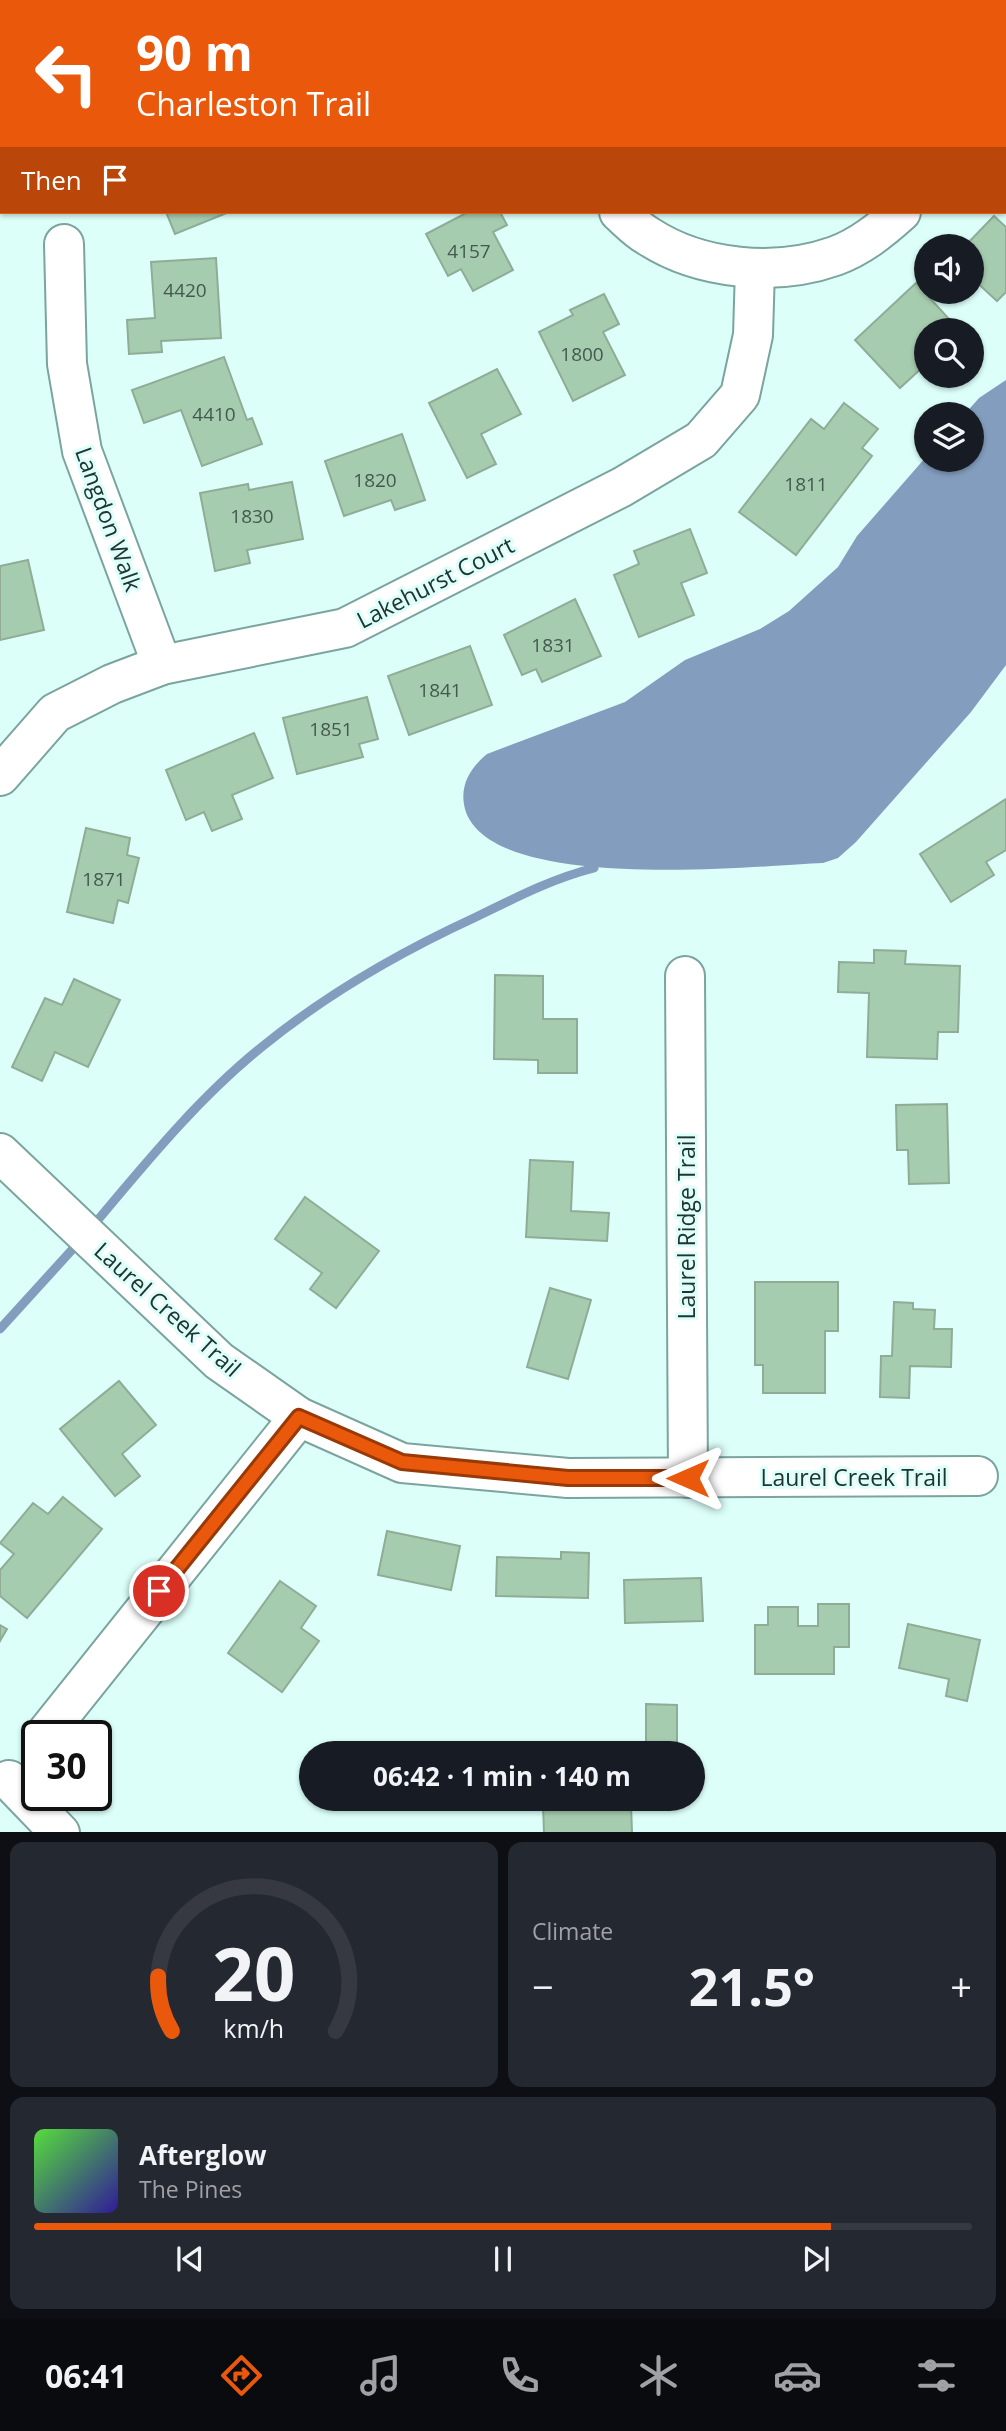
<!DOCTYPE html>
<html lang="en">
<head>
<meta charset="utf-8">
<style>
  :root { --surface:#171b24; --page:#242831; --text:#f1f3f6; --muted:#9ea1a6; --line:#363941; --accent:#ea580c }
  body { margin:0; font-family:"Open Sans",sans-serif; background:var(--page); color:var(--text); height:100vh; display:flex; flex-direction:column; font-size:26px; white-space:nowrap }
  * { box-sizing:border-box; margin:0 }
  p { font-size:23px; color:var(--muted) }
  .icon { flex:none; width:38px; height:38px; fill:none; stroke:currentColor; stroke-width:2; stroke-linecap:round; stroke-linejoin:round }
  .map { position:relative; height:1832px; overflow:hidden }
  .details { display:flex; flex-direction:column; gap:10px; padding:10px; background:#0d0f14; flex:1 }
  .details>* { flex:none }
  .banner { position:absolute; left:0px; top:0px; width:1006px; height:214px; box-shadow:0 2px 5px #0004; background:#ea580c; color:#fff; overflow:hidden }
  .tools { position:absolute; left:914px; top:234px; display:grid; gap:14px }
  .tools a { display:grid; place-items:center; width:70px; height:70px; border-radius:50%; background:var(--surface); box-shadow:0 2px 5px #0004; font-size:35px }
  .speed { position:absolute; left:21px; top:1720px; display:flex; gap:14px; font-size:35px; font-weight:700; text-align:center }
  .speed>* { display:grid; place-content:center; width:91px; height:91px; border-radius:50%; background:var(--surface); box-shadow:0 2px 5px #0004; line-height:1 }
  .speed .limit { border:4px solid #111; border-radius:10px; background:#fff; color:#111 }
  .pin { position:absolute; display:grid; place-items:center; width:60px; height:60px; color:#fff; margin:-30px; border:4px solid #fff; border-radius:50%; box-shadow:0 2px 7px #0007 }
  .me { position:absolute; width:77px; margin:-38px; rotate:270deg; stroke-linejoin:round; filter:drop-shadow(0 0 5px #0008) }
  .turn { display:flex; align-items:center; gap:24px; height:147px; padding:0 21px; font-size:32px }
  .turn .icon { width:91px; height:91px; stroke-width:2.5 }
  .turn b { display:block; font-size:49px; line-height:60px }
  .then { display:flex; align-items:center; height:66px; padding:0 21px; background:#0003; gap:14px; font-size:26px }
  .big { font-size:52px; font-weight:700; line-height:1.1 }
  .details .widget { flex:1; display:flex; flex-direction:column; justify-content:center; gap:10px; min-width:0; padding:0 24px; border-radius:14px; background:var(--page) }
  .details .dial { align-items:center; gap:0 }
  .dial svg { height:182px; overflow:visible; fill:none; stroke:var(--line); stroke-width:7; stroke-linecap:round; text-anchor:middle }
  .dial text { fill:var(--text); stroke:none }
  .song { display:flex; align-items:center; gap:21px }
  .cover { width:84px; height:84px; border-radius:10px; background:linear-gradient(135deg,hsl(110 70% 55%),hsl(250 70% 35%)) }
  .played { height:7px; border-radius:4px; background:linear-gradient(90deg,var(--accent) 85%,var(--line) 85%) }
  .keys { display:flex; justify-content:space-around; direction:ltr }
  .heat { display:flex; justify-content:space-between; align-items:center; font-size:38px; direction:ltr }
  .details .tiles { flex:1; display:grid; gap:10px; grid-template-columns:1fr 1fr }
  .widget:last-child { grid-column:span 2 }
  .trip { position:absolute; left:299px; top:1741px; width:406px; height:70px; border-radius:35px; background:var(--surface); box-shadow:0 2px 5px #0004; font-weight:700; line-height:70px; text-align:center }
  .menu { display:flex; height:112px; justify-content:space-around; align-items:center; background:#090b0e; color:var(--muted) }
  .menu .icon { width:49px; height:49px }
  .menu .on { color:var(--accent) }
  .menu b { font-size:32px; color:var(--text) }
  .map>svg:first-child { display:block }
  .water { fill:#839dbe }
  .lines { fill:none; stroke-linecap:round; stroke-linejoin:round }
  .stream { stroke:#839dbe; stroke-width:9 }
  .building { fill:#a6ccaf; stroke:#8fac96; stroke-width:2 }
  .minor-casing { stroke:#7ba49f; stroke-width:42 }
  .minor { stroke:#fff; stroke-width:38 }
  .route-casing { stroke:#983908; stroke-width:18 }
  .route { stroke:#ea580c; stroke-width:12 }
  .labels { text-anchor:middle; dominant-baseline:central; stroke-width:6; stroke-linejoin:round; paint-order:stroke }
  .number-label { font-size:19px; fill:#435950 }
  .street-label { font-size:23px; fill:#223331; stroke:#dcfffa }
</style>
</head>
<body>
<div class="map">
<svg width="1006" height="1833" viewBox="0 0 1006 1833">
  <rect width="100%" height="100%" fill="#dcfffa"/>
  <path class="water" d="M1006,380V665L971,712L856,842L838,858L823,863C752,866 489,894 465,809C459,786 470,768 487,754L625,702L685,660L760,629L789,611L838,567L857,536L926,457V460H971V415H964L979,398Z"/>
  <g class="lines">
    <g class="stream">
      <path d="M91,1228C144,1165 198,1098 263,1046C328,993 400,952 476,917C515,898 551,879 594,868"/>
      <path d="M0,1329L80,1241"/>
    </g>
  </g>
  <g class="building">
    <path d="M343,0H417L418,2H341Z"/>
    <path d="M599,0H645L641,2Z"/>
    <path d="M868,0L887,1L945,0L867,2Z"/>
    <path d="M166,212H229L175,234Z"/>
    <path d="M468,212H500L507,225L493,232L513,270L473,291L461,269L448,276L426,234Z"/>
    <path d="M994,216L1006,227V292L997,301L971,277V247H964Z"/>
    <path d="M216,258L221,338L161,341L162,352L129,354L127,320L155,318L151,262Z"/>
    <path d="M916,283L960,331H926V364L900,388L855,340Z"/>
    <path d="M604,294L619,324L603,332L625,375L573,401L539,332L573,315L570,310Z"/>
    <path d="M224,357L247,420L252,418L262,444L202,466L181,410L144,423L132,390Z"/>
    <path d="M497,369L521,414L481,434L496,464L467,478L429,403Z"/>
    <path d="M844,403L878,429L862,448L872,456L796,555L739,512L811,419L824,429Z"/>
    <path d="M402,434L425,500L395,510L391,500L344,516L325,461Z"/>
    <path d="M292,482L303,539L247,550L250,563L215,571L200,493L248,484L249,490Z"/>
    <path d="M690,529L707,573L681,583L694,615L639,637L614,575L639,564L634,551Z"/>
    <path d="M28,560L44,630L0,640V566Z"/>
    <path d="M575,599L601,656L542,682L536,669L522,675L504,635Z"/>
    <path d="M470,646L492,705L409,735L388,676Z"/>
    <path d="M367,697L378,739L359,744L363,757L297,774L283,718Z"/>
    <path d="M254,733L273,778L232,795L242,819L212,831L204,812L186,820L166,770Z"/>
    <path d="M1006,799V850L986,862L994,875L951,902L920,854Z"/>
    <path d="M86,828L130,838L127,855L139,858L128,903L118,900L113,923L67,912Z"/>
    <path d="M874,950L906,951L905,964L960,966L958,1032H938L937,1059L867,1057L869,993L838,992L839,962L874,963Z"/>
    <path d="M495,975L543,976V1019H577V1073H538V1060L494,1059Z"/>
    <path d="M74,979L120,1000L88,1067L55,1052L42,1081L12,1067L45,998L62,1005Z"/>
    <path d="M947,1104L949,1183L909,1184L908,1150H897L896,1105Z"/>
    <path d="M530,1160L573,1162L571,1211L609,1213L607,1241L526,1237Z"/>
    <path d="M305,1197L379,1251L336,1308L310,1289L322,1273L275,1239Z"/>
    <path d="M755,1282H838V1331H825V1393H763V1365H755Z"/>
    <path d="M550,1288L591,1300L568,1379L527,1367Z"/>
    <path d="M894,1302L913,1303V1309L935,1310L934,1329H952L951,1367L910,1366L909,1398L880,1397L881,1356H892Z"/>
    <path d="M119,1381L156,1425L122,1454L140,1476L115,1496L60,1429Z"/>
    <path d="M63,1497L102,1529L27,1618L0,1596V1570L14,1554L0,1543L33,1503L48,1514Z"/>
    <path d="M387,1531L460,1546L451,1590L378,1575Z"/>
    <path d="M561,1552L589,1553L588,1598L496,1596L497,1557L561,1559Z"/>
    <path d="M701,1578L703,1621L625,1623L624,1580Z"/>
    <path d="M280,1581L316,1606L301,1628L319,1641L282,1692L228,1653Z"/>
    <path d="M818,1604H849V1647H834V1674H755V1625H768V1607H798V1626H818Z"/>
    <path d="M908,1624L980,1640L967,1701L946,1696L949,1679L899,1668Z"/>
    <path d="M0,1625L7,1629L0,1641Z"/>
    <path d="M646,1704L677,1705V1746H646Z"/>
    <path d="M631,1803L632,1833H544L543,1806Z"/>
  </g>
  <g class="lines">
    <g class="minor-casing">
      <g id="minor">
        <path d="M506,0L507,2"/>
        <path d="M1004,80L1006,78"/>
        <path d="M619,212C628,220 637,230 648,236C700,270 776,277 835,256C860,247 881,230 901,212"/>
        <path d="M64,244L67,364L82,451L162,665"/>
        <path d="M0,776L55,713L112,684L162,665L345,628L622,487L701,440L740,395L753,335L755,269"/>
        <path d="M685,976L688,1478"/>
        <path d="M0,1153L219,1361L299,1417L402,1463L568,1478L978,1476"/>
        <path d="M44,1736L299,1417"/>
        <path d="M9,1780L60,1833"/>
      </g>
    </g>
    <use href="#minor" class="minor"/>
  </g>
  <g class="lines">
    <g class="route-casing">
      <path id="route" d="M159,1591L299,1417L402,1462L568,1478H688"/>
    </g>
    <use href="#route" class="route"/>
  </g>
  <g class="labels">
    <g class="number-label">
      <text x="469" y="251">4157</text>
      <text x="185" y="290">4420</text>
      <text x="582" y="354">1800</text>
      <text x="214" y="414">4410</text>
      <text x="375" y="480">1820</text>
      <text x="806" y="484">1811</text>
      <text x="252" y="516">1830</text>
      <text x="553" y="645">1831</text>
      <text x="440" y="690">1841</text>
      <text x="331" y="729">1851</text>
      <text x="104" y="879">1871</text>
    </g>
    <g class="street-label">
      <text transform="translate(109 519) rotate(70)">Langdon Walk</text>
      <text transform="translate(435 582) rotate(-27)">Lakehurst Court</text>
      <text transform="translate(686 1227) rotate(-90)">Laurel Ridge Trail</text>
      <text transform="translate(168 1309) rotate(42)">Laurel Creek Trail</text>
      <text x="854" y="1477">Laurel Creek Trail</text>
    </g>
  </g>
</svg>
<div class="tools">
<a><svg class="icon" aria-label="sound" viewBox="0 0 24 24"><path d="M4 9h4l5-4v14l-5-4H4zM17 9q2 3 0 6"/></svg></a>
<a><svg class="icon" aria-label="search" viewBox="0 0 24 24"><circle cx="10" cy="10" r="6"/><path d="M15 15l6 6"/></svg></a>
<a><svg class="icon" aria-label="layers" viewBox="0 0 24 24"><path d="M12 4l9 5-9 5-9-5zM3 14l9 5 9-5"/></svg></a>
</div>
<div class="speed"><div class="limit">30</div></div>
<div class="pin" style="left:159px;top:1591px;background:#d93025"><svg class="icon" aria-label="arrive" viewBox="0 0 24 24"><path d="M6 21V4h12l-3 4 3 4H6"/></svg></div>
<svg class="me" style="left:688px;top:1478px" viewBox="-20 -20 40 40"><path d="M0-17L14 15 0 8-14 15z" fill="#ea580c" stroke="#fff" stroke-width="4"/></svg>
<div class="trip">06:42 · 1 min · 140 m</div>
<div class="banner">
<div class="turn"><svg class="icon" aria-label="left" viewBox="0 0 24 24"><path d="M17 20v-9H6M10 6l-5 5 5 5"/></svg><div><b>90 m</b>Charleston Trail</div></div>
<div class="then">Then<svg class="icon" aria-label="arrive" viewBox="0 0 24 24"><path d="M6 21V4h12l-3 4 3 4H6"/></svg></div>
</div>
</div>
<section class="details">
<div class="tiles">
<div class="widget dial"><svg viewBox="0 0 100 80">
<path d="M14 69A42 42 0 1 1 86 69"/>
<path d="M14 69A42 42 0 0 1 8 45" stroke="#ea580c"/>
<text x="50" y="56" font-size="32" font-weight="700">20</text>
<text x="50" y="72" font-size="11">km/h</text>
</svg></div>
<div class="widget"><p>Climate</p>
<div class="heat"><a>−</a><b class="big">21.5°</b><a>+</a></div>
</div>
<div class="widget">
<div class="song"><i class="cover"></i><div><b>Afterglow</b><p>The Pines</p></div></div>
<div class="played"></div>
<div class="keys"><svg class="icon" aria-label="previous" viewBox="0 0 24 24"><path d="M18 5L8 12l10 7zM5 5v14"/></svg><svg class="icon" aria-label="pause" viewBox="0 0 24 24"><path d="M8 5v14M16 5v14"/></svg><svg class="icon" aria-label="next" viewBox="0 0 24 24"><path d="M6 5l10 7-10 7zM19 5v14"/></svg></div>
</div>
</div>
</section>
<nav class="menu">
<b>06:41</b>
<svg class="icon on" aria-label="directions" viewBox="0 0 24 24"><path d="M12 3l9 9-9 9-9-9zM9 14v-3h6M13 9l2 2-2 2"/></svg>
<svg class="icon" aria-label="music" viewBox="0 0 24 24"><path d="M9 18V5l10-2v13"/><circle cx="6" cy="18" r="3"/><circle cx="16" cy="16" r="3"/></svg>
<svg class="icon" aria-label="phone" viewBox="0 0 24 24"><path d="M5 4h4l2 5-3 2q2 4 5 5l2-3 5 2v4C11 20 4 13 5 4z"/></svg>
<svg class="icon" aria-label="climate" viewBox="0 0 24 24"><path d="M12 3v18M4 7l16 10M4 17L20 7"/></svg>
<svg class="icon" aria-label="car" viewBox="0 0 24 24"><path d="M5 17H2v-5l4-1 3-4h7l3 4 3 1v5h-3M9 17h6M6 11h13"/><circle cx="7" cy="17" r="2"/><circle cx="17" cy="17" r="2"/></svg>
<svg class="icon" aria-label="filters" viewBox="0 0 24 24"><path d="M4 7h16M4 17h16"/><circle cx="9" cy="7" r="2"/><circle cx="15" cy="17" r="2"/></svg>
</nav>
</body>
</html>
